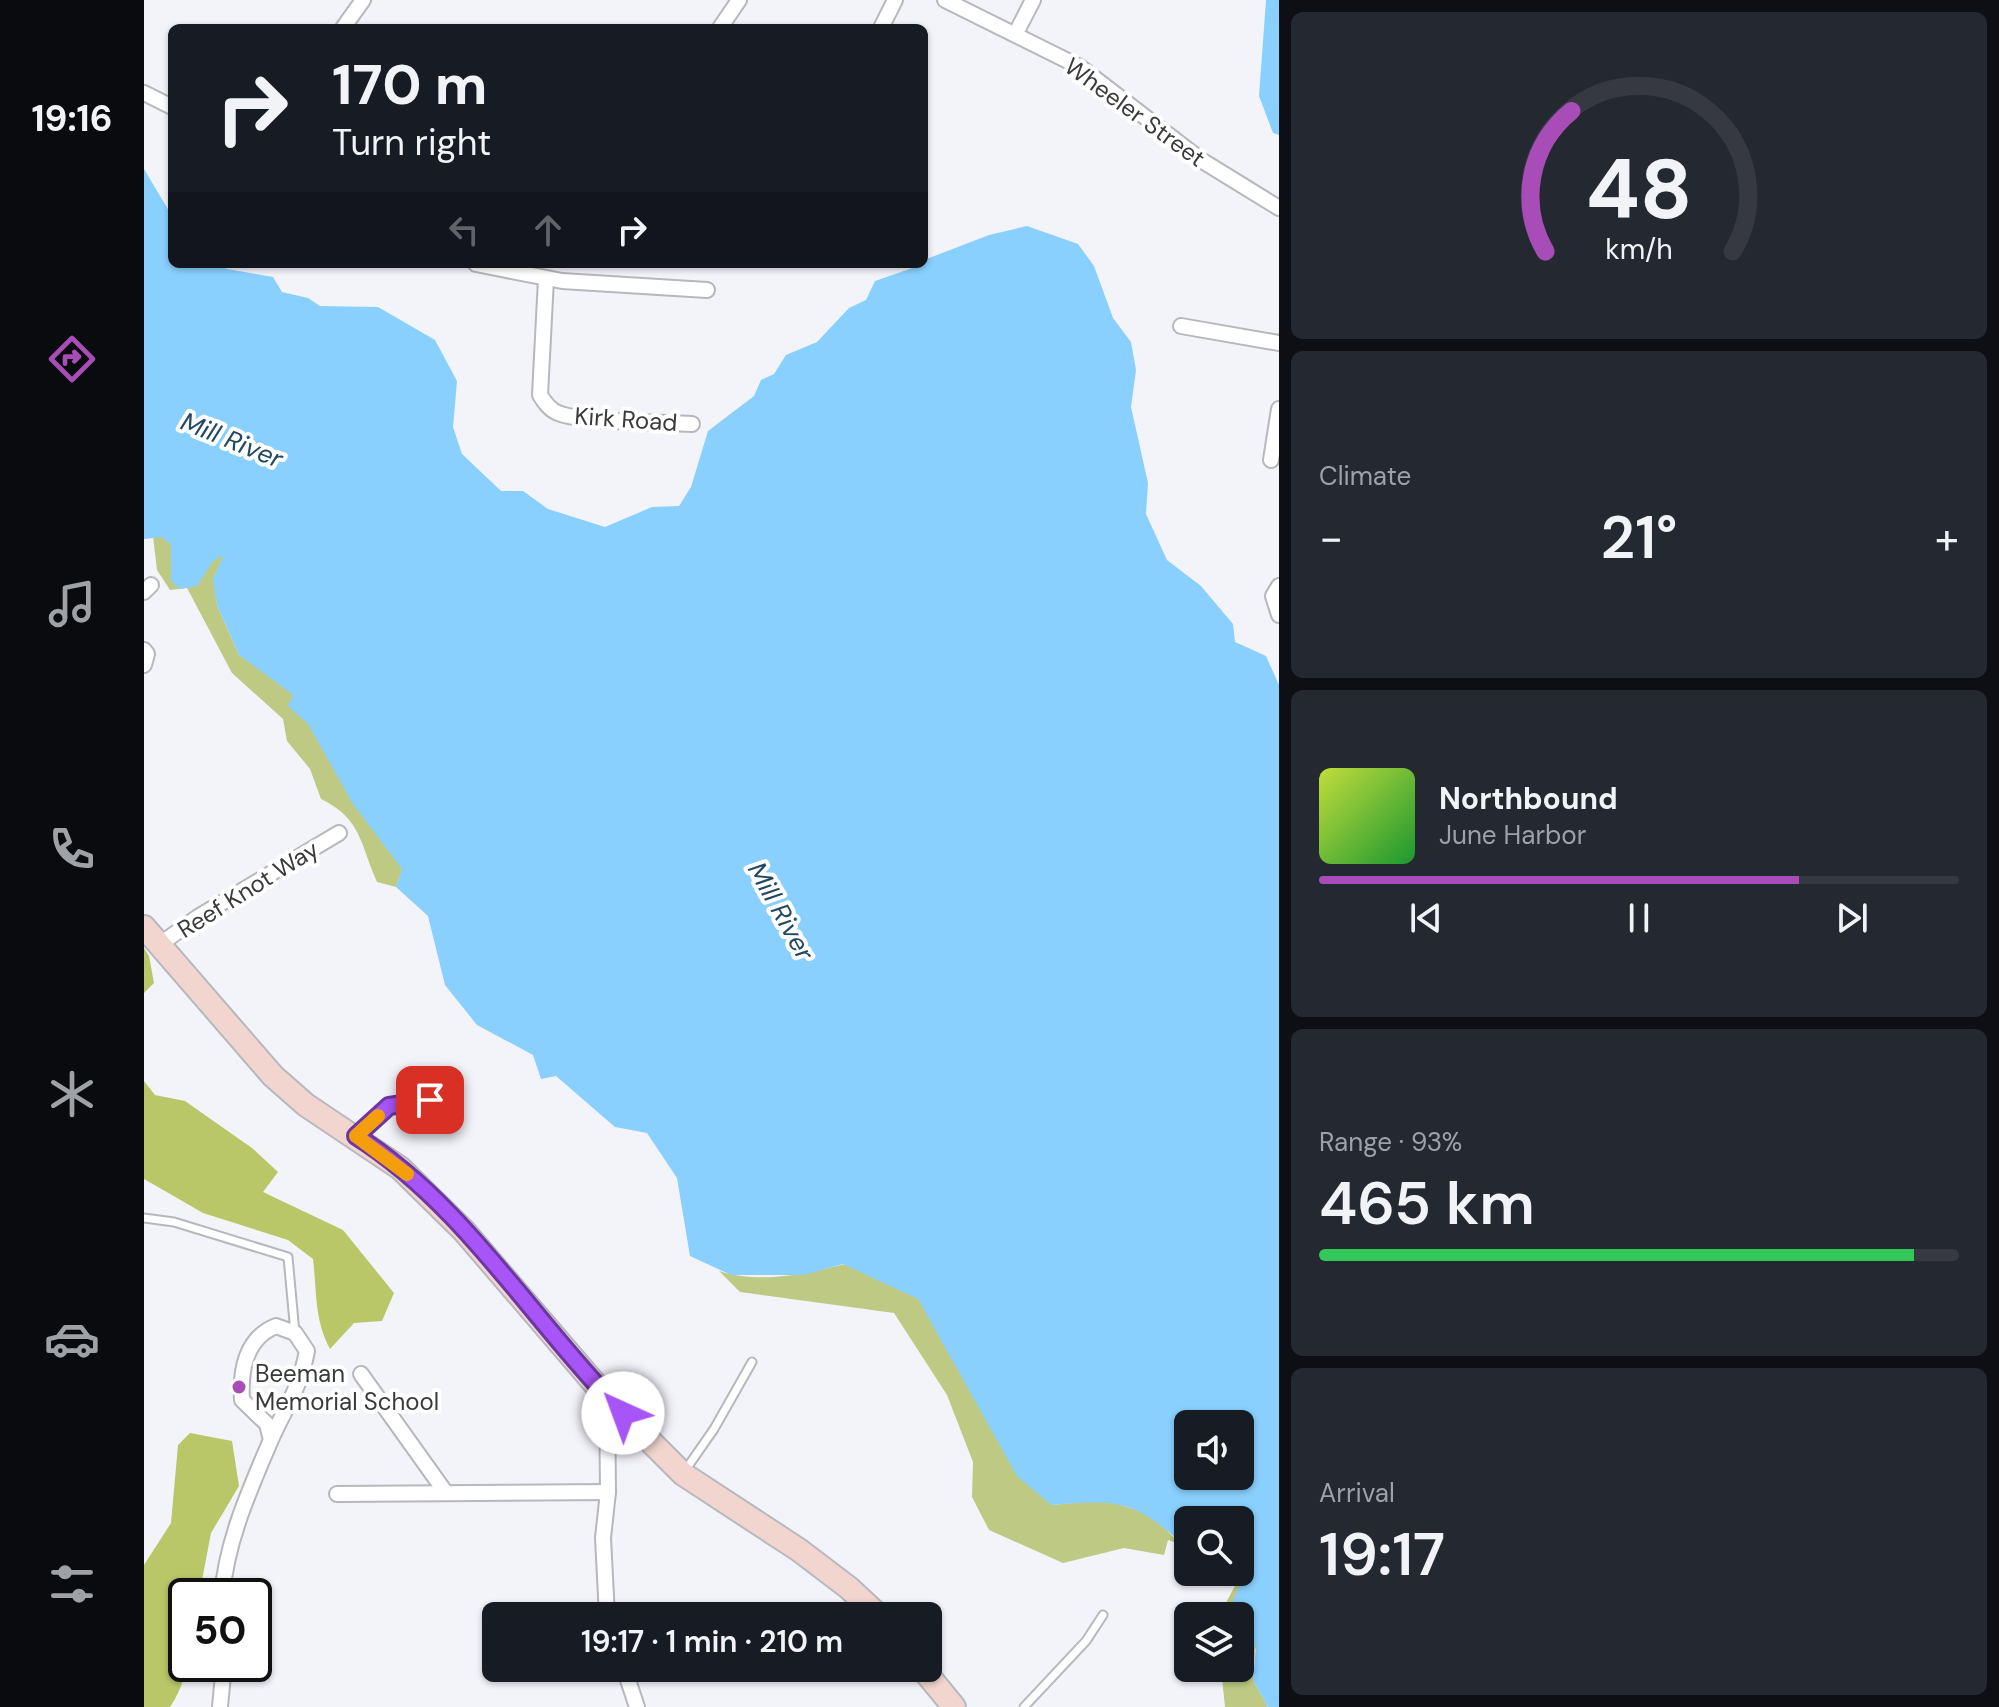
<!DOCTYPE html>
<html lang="en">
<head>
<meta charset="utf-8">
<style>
  :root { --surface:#171b24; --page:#242831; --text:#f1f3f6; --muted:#9ea1a6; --line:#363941; --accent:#a84cb7 }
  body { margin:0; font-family:"DM Sans",sans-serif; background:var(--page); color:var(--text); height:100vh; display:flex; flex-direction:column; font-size:30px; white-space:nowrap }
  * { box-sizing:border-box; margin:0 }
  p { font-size:26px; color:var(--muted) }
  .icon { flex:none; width:44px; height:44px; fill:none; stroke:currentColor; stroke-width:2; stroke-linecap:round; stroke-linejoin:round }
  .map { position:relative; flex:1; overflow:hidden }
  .drawer { display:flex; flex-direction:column; gap:12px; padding:12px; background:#0d0f14; width:720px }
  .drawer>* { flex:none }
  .hud { position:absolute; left:24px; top:24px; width:760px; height:244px; border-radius:12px; box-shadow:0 2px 6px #0004; background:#171b24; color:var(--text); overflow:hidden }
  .controls { position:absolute; left:1030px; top:1410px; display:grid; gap:16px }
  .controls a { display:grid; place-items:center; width:80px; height:80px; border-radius:12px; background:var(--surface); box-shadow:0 2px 6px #0004; font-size:40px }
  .speed { position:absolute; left:24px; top:1578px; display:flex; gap:16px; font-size:40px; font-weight:700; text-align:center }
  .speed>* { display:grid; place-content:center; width:104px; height:104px; border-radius:50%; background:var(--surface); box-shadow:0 2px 6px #0004; line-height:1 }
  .speed .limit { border:4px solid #111; border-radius:12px; background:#fff; color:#111 }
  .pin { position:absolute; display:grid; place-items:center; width:68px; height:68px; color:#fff; margin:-34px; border-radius:16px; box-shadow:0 4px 12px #0006 }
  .me { position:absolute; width:88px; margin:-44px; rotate:317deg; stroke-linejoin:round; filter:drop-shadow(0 0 6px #0008) }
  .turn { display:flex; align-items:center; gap:28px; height:168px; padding:0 32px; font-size:36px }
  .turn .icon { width:104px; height:104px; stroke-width:2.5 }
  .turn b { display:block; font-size:56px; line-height:68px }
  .lanes { display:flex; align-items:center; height:76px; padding:0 32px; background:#0003; justify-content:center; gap:40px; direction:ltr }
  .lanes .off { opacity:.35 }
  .big { font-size:60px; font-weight:600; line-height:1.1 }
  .drawer .tile { flex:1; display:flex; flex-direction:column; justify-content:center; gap:12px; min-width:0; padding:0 28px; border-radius:12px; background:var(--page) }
  .drawer .dial { align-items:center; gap:0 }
  .dial svg { height:208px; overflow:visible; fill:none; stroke:var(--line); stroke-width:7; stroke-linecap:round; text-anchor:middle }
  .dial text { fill:var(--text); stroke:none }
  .song { display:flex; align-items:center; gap:24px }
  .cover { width:96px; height:96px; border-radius:12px; background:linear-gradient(135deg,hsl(70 70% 55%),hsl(130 70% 35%)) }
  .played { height:8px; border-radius:4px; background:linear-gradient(90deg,var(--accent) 75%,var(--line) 75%) }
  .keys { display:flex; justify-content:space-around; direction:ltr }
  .heat { display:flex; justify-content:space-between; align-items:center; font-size:44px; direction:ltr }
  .charge { height:12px; border-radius:6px; background:linear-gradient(90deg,#34c759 93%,var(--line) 0) }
  .trip { position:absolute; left:338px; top:1602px; width:460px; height:80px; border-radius:12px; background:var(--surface); box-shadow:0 2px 6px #0004; font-weight:600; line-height:80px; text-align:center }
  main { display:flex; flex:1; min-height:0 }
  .dock { display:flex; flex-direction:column; width:144px; justify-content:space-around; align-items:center; background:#090b0e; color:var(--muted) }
  .dock .icon { width:56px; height:56px }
  .dock .on { color:var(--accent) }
  .dock b { font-size:36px; color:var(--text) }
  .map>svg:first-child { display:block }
  .green { fill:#beca83 }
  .forest { fill:#bac769 }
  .water { fill:#89d0fe; fill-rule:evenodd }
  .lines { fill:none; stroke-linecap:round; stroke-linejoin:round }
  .service-casing { stroke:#b7b8be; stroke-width:11 }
  .minor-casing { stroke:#b7b8be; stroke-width:18 }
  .secondary-casing { stroke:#b7b8be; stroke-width:26 }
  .service { stroke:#fff; stroke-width:7 }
  .minor { stroke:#fff; stroke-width:14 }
  .secondary { stroke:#f1d5ce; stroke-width:22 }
  .route-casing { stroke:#6d37a1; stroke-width:20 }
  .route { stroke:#a855f7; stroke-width:14 }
  .slow { stroke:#f59e0b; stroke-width:14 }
  .poi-dot { fill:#a84cb7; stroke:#fff; stroke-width:3 }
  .labels { text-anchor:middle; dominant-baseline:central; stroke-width:8; stroke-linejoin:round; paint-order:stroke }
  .street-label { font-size:24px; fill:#393a3c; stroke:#fff }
  .poi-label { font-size:24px; fill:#393a3c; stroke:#fff; text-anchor:start }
  .water-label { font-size:26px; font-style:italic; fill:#224961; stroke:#fff }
</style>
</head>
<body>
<main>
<nav class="dock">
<b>19:16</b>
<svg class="icon on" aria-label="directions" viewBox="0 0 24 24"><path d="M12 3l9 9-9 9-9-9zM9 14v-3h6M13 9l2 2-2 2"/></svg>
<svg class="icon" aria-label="music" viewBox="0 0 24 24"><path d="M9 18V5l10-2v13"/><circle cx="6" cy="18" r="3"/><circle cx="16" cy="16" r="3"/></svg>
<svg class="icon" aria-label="phone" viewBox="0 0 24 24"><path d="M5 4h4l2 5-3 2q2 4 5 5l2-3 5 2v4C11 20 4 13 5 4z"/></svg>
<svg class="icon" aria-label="climate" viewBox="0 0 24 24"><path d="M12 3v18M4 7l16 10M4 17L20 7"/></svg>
<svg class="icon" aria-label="car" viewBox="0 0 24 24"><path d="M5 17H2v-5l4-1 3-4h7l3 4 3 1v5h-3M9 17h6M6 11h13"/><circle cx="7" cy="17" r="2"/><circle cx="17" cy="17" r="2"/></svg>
<svg class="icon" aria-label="filters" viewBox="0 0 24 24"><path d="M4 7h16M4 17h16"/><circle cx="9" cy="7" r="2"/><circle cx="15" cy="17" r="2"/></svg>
</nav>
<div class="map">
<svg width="1135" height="1707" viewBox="0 0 1135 1707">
  <rect width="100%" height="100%" fill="#f3f3fa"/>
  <g class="green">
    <path d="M9,536H26L81,554L70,577L73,605L95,655L154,693L259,867L252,887L233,882C216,844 218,819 177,799L166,769L143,741L139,719L88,673L43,588L26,590L13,570Z"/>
    <path d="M708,1262L758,1271L907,1505L962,1500L1008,1515L1036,1544L1024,1540L1020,1555L980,1548L919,1563L845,1530L828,1497L829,1462L803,1395L750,1313L596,1292L575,1271C617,1285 667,1273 708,1262Z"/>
    <path d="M1111,1573L1135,1627L1111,1649L1109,1680L1124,1707H1081L1077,1668H1096V1616H1075L1094,1580Z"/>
  </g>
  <g class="forest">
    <path d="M0,948L5,956L10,983L0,993Z"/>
    <path d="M0,1081L11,1095L41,1101L108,1148L134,1172L119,1192L199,1230L250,1293L238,1321L210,1323L186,1349C170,1319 173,1292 169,1259L144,1240L59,1213L0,1179Z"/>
    <path d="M46,1433L88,1441L95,1486L67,1533L55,1596H42C42,1637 50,1673 26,1707H0V1565L27,1523L34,1445Z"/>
  </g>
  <g class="water">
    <path d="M1122,0H1135V135L1129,133L1115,96Z"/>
    <path d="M0,169L28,216V264H74L83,269L129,277L138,292L164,298L176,306L234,307L291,340L313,381L309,427L318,454L357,491H379L404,509L461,527L508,507L535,506L547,487L564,431L610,396L617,380L630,374L642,355L673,342L705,308L722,300L731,281L780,264V260L845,235L883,226L934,244L950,266L969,318L987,342L992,370L987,407L1004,483L1002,514L1023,560L1057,586L1089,624L1091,642L1122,656L1135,685V1707H1124L1109,1680L1112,1647L1096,1634V1616H1082L1101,1574L1073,1576L1069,1572H1096V1520H1044V1549C991,1500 977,1499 907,1505L873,1476L774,1299L699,1264L660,1275H587L546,1256L533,1178L503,1133L471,1127L412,1076L397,1079L389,1055L333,1025L301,985L284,916L252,887L258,869L209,804L164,724L144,706L149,695L95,655L73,605L69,579L80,555L69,561L53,586L36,589L27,581V545L18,537L0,539ZM1044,1424H1096V1476H1044Z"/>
  </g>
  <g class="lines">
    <g class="service-casing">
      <g id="service">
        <path d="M214,1134L245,1106L286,1100"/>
        <path d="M0,1218L30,1222L144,1257L151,1333"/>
        <path d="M540,1472L570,1429L608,1362"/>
        <path d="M880,1707L942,1641L959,1615"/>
      </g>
    </g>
    <g class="minor-casing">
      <g id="minor">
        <path d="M801,0L936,67L1057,160L1135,208"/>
        <path d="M199,28L219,0"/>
        <path d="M576,28L595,0"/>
        <path d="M737,28L751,0"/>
        <path d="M872,33L889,0"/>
        <path d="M0,93L28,107"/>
        <path d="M332,264L418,281L563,290"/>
        <path d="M402,279L396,395C401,403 406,410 414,413C438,423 518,422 548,424"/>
        <path d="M1037,326L1135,343"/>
        <path d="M1127,460L1135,409"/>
        <path d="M1135,586L1129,596L1135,615"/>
        <path d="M0,592L7,585"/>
        <path d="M0,650L3,654L0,665"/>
        <path d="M15,945L54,917L195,833"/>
        <path d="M217,1374L302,1493"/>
        <path d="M193,1494L464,1492"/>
        <path d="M78,1596C82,1543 105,1491 126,1442C141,1407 155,1392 163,1351L151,1333L132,1326C102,1338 96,1370 98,1400L123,1424L127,1440"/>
        <path d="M463,1616L459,1538L464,1492L463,1398"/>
        <path d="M480,1668L493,1707"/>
        <path d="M76,1707L80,1664"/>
      </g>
    </g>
    <g class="secondary-casing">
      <g id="secondary">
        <path d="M0,927L129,1076L162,1105L256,1168L320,1231L463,1398L539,1474L655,1550L705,1588L735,1616"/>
        <path d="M778,1668L810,1707"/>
      </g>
    </g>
    <use href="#service" class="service"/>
    <use href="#minor" class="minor"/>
    <use href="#secondary" class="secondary"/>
  </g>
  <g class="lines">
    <g class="route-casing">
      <path id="route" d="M286,1100L245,1106L212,1136C320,1204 390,1323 479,1413"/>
    </g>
    <use href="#route" class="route"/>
    <path class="slow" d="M234,1116L212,1136L263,1174"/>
  </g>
  <circle class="poi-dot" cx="95" cy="1387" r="8"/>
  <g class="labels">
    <g class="street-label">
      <text transform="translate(991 112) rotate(36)">Wheeler Street</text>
      <text transform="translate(482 419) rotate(4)">Kirk Road</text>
      <text transform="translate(104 889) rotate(-32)">Reef Knot Way</text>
    </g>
    <g class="poi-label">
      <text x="111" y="1373">Beeman<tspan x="111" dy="28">Memorial School</tspan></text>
    </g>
    <g class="water-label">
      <text transform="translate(88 440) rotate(22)">Mill River</text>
      <text transform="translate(637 911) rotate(61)">Mill River</text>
    </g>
  </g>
</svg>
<div class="controls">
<a><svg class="icon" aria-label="sound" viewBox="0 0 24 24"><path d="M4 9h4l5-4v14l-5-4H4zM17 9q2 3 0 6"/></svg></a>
<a><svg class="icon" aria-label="search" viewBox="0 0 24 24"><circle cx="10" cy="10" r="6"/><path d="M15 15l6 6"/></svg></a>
<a><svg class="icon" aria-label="layers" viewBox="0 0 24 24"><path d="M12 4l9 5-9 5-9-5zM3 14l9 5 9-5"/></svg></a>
</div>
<div class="speed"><div class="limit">50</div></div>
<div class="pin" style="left:286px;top:1100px;background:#d93025"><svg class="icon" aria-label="arrive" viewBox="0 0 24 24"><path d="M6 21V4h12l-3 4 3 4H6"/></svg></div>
<svg class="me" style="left:479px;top:1413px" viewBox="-20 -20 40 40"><circle r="19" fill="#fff"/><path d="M0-13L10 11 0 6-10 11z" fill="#a855f7"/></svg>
<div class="trip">19:17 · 1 min · 210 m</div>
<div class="hud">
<div class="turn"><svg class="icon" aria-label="right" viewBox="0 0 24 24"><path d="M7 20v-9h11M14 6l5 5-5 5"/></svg><div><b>170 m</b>Turn right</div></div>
<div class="lanes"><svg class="icon off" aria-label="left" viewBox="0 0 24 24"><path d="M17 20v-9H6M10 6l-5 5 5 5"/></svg><svg class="icon off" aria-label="ahead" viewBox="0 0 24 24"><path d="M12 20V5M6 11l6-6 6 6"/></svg><svg class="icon" aria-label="right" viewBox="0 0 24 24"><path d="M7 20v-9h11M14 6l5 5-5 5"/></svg></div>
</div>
</div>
<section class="drawer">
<div class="tile dial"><svg viewBox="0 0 100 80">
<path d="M14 69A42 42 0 1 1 86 69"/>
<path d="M14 69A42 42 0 0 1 24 15" stroke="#a84cb7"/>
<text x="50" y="56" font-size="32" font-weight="700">48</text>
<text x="50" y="72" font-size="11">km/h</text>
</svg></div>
<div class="tile"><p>Climate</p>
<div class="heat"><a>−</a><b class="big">21°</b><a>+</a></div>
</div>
<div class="tile">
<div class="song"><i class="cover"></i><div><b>Northbound</b><p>June Harbor</p></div></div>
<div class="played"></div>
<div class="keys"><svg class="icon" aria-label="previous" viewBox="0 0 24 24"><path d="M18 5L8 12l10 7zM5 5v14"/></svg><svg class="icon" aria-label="pause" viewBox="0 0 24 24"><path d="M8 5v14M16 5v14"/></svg><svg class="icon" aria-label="next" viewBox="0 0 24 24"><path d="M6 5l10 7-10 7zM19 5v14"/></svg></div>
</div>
<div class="tile"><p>Range · 93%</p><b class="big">465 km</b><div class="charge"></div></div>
<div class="tile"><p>Arrival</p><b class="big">19:17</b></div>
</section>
</main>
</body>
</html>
